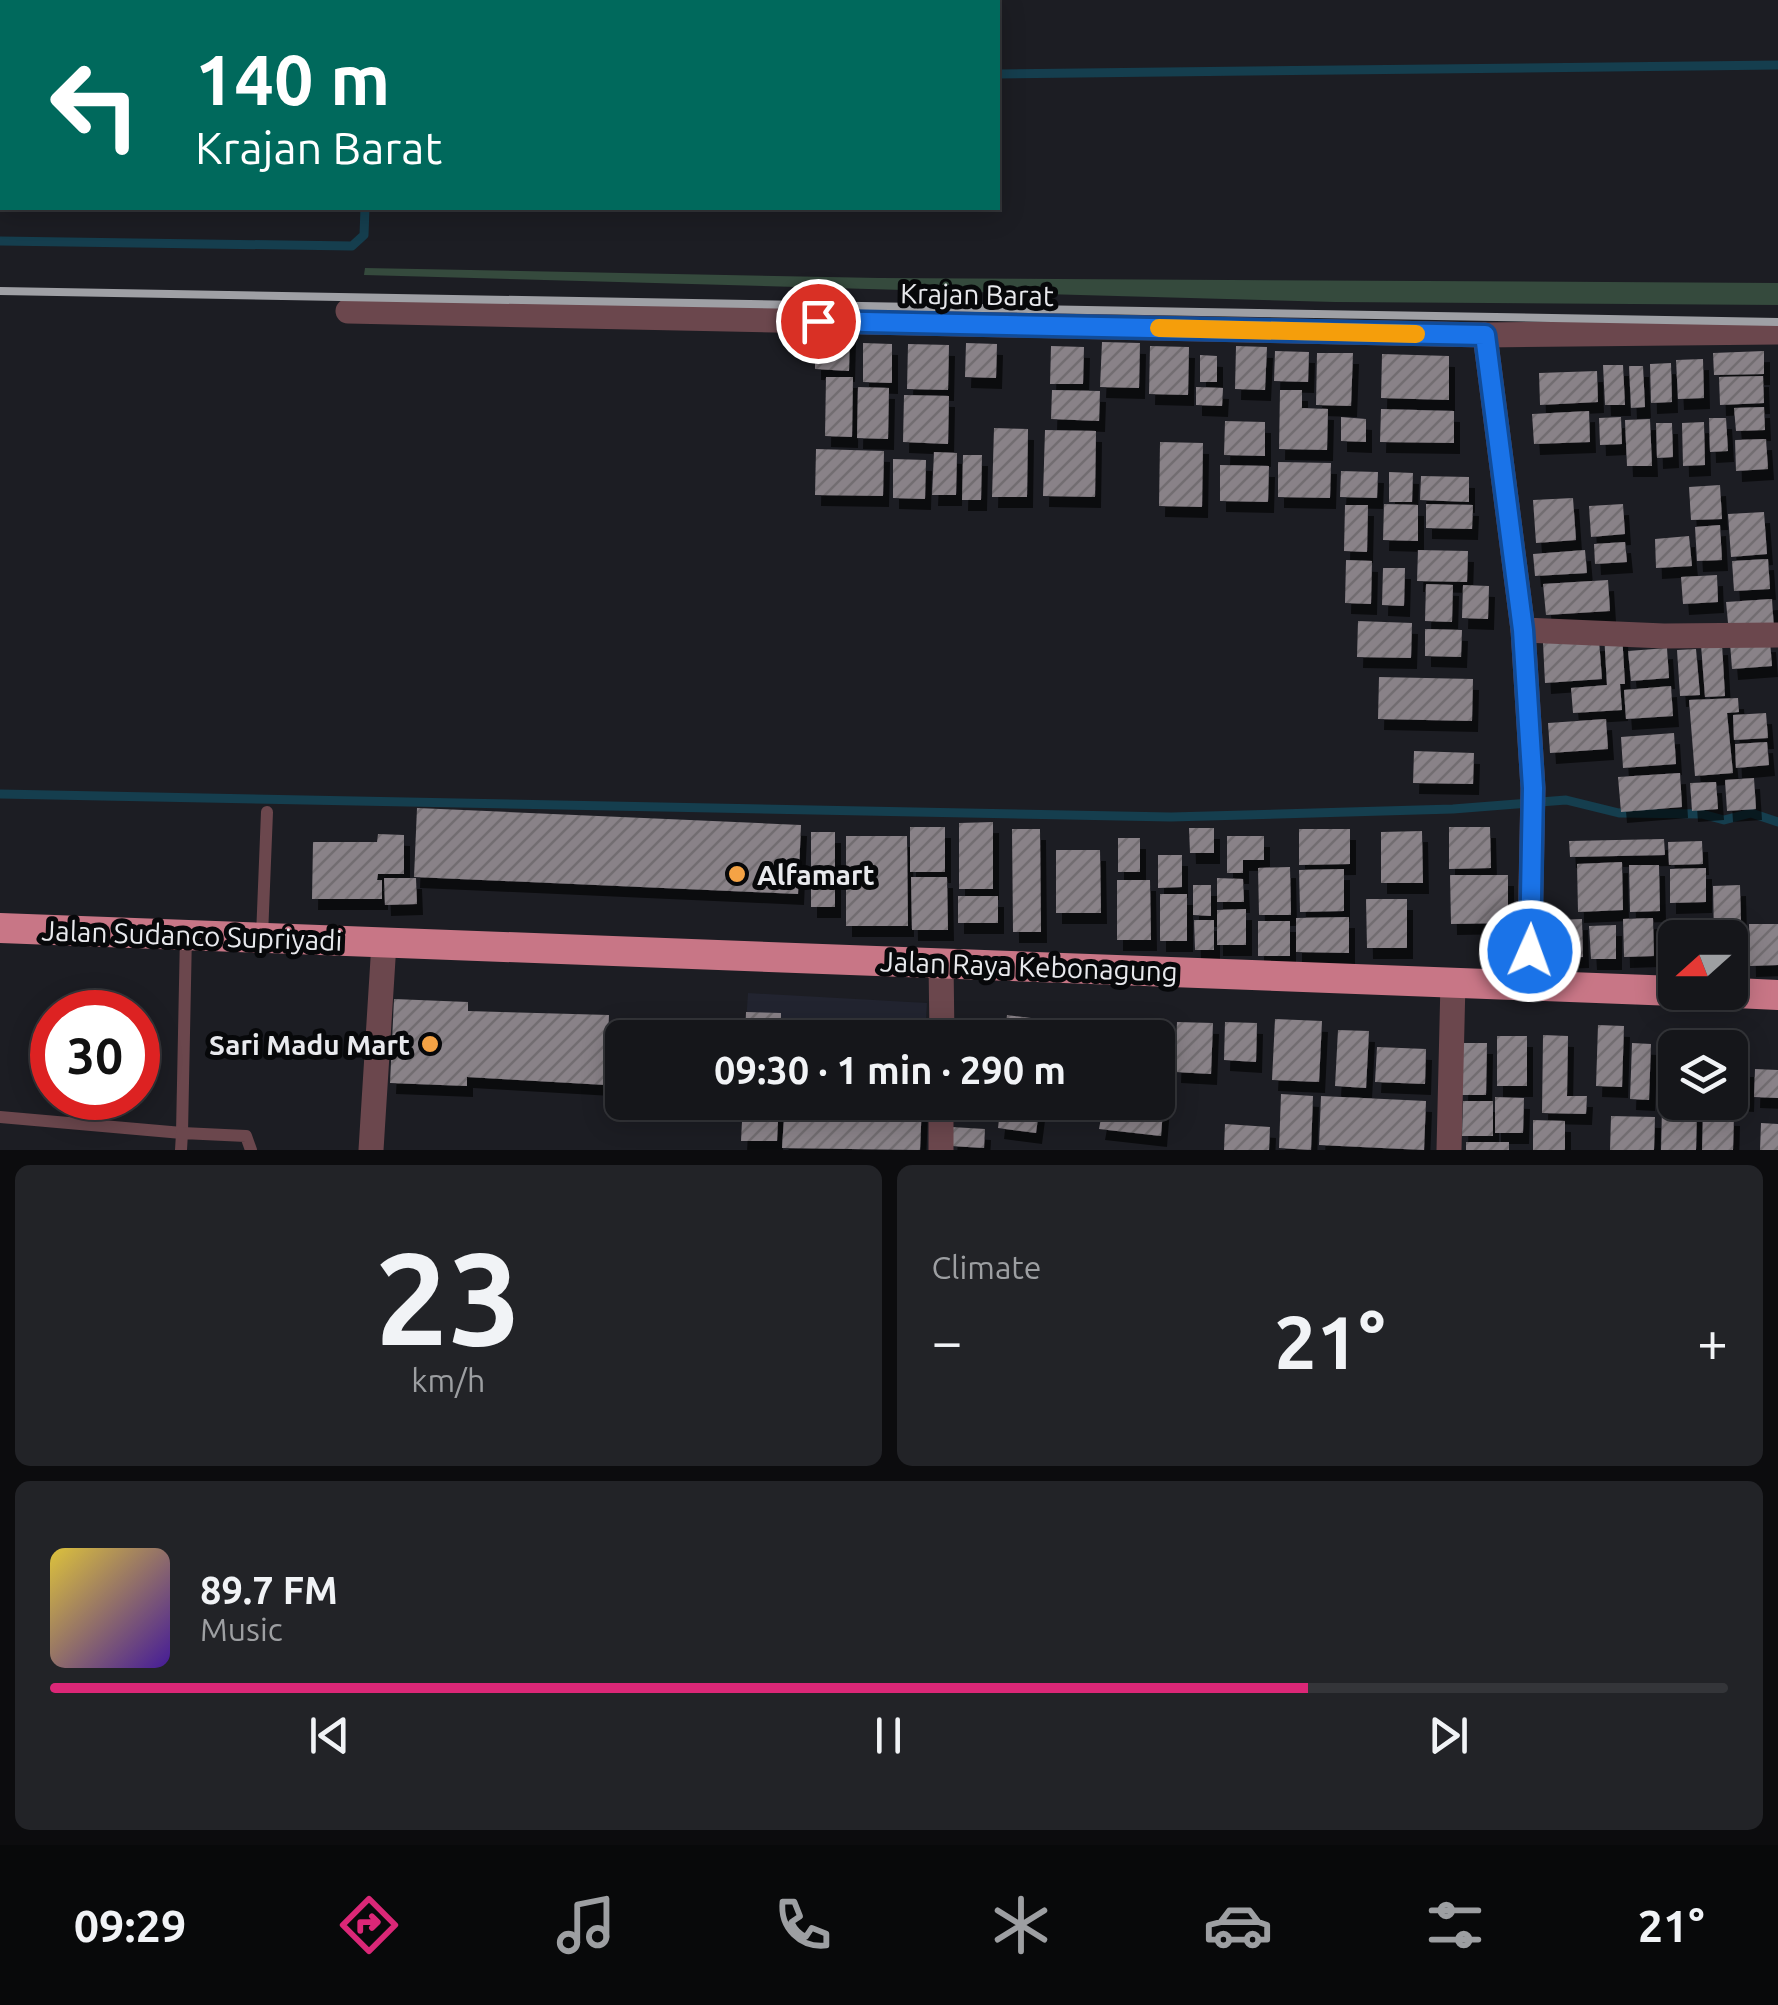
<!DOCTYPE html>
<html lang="en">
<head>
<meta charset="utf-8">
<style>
  :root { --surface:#15161a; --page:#222327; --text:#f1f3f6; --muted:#9d9fa2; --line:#343539; --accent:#db2777 }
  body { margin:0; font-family:Ubuntu,sans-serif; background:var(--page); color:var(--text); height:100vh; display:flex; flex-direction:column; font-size:38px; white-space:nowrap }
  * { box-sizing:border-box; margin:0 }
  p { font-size:32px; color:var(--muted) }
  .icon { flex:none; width:55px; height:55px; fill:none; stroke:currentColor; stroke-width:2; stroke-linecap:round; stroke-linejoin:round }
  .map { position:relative; height:1150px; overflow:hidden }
  .side { display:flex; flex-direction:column; gap:15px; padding:15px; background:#0c0c0e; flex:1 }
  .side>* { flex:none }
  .banner { position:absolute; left:0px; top:0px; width:1000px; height:210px; box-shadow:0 5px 25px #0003,0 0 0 2px var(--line); background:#00695c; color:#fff; overflow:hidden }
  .needle { width:65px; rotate:249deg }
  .tools { position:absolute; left:1658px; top:920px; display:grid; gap:20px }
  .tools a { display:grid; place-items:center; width:90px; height:90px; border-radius:15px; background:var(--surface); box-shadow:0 5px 25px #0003,0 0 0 2px var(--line); font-size:50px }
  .speed { position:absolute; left:30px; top:990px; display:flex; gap:20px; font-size:50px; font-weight:700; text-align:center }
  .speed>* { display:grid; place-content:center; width:130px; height:130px; border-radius:50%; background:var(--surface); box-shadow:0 5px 25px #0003,0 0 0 2px var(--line); line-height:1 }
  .speed .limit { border:15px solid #d22; background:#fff; color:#111 }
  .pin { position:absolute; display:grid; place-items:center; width:85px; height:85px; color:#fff; margin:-42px; border:5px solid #fff; border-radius:50%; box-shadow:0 2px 10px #0007 }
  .me { position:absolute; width:110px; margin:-55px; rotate:2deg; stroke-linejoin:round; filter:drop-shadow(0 0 8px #0008) }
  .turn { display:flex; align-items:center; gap:35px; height:210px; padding:0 30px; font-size:45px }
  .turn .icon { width:130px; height:130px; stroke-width:2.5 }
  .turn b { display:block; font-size:70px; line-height:85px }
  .big { font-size:75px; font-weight:600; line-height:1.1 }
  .side .widget { flex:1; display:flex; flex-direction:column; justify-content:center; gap:15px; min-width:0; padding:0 35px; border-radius:15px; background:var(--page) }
  .side .dial { align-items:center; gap:0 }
  .dial b { font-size:130px; line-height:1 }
  .song { display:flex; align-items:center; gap:30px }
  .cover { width:120px; height:120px; border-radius:15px; background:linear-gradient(135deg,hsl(50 70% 55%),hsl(260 70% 35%)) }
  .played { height:10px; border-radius:5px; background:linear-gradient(90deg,var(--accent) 75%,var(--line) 75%) }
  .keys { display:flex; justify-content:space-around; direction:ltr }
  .heat { display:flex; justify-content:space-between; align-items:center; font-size:55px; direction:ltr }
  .side .tiles { flex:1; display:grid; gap:15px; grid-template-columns:1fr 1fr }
  .widget:last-child { grid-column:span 2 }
  .trip { position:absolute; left:605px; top:1020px; width:570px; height:100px; border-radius:15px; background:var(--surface); box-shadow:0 5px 25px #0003,0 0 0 2px var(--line); font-weight:600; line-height:100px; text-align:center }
  .tabs { display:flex; height:160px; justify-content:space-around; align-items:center; background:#08090a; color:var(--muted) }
  .tabs .icon { width:70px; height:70px }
  .tabs .selected { color:var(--accent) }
  .tabs b { font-size:45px; color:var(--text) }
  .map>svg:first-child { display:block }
  .built { fill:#222430 }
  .grass { fill:#354a3d }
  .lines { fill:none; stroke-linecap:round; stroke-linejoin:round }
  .stream { stroke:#153e4e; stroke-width:9 }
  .building { fill:url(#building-hatch); filter:url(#shadow) }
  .service { stroke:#6b474d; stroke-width:12 }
  .minor { stroke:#6b474d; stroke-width:25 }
  .trunk { stroke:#c87686; stroke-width:30 }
  .rail { stroke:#9fa0a5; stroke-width:8 }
  .route-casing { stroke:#114b97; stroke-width:25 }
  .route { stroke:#1a73e8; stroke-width:18 }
  .slow { stroke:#f59e0b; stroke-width:18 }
  .poi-dot { fill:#f5a345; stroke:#07080a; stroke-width:4 }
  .labels { text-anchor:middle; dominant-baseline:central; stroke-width:10; stroke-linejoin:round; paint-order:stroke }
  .street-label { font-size:28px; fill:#e8e9ed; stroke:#07080a }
  .poi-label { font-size:28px; font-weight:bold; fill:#e8e9ed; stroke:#07080a; text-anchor:start }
</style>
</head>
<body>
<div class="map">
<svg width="1778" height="1150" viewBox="0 0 1778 1150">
  <defs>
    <pattern id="building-hatch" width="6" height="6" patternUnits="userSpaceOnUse" patternTransform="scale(2.5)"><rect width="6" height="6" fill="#898288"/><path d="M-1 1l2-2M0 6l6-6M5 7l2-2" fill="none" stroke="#726d71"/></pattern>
    <filter id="shadow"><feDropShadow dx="6" dy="11" stdDeviation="0" flood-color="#0009"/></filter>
  </defs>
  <rect width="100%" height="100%" fill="#1c1d23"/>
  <path class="built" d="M748,993L927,1003L925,1037L745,1038Z"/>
  <path class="grass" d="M365,268L879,278L1778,283V305L1335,302L364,275Z"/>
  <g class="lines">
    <g class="stream">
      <path d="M998,74L1778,65"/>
      <path d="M0,241L352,246L364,235L365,208"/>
      <path d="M0,794L1171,817L1453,809L1566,800L1619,813L1702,814L1724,820L1751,813L1778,822"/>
    </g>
  </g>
  <g class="building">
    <path d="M815,329L850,330L849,371L815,369Z"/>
    <path d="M1102,342L1140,343L1139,388L1100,387Z"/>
    <path d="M863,343L892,344V383L863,382Z"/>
    <path d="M966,343L997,344L996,378L965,377Z"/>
    <path d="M908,344L949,345L948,390L907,389Z"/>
    <path d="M1051,346L1084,347L1083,384H1050Z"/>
    <path d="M1150,346L1189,347L1188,395L1149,394Z"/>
    <path d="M1236,346L1267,347L1265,390L1235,389Z"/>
    <path d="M1275,351L1309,352L1308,382L1274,381Z"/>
    <path d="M1764,351V374L1714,375L1713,353Z"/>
    <path d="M1317,353H1353L1351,406L1316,405Z"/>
    <path d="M1382,354L1449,356V400L1381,398Z"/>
    <path d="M1200,355L1217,356V382H1200Z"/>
    <path d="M1703,359L1704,398L1678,399L1676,360Z"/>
    <path d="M1671,363L1672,402L1651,403L1650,364Z"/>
    <path d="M1603,365H1623L1625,405H1605Z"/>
    <path d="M1629,366H1643L1645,407L1631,408Z"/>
    <path d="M1597,371L1598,402L1540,405L1539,373Z"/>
    <path d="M1763,376L1764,403L1720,405L1719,377Z"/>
    <path d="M826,377H853L852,437L825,436Z"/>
    <path d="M858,387L889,388L888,439L857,438Z"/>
    <path d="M1196,387L1223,388L1222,406L1196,405Z"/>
    <path d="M1052,390L1100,391L1099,421L1051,419Z"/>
    <path d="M1280,390H1302V408L1328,409L1327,450L1279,449Z"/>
    <path d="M904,395L949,396L948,444L903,442Z"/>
    <path d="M1764,407L1765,430L1736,431L1734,408Z"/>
    <path d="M1381,409L1454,411V443L1380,442Z"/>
    <path d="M1589,411L1590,442L1534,444L1532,414Z"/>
    <path d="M1341,417L1366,419V442L1341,441Z"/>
    <path d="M1621,417L1622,444L1600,445L1599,418Z"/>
    <path d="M1709,418H1726L1728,451L1710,452Z"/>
    <path d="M1650,419L1652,466H1627L1625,420Z"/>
    <path d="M1225,421L1265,422V456L1224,455Z"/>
    <path d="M1704,422L1705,465L1683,466L1682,423Z"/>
    <path d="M1656,423H1672L1673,457L1657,458Z"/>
    <path d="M994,428L1028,429L1027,497H992Z"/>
    <path d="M1045,430L1096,431L1095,497L1043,496Z"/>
    <path d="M1766,439L1768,469L1736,471L1735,440Z"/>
    <path d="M1160,442L1203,443L1202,507L1159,506Z"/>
    <path d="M816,449L884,451L883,496L815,495Z"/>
    <path d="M934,452L957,453L956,495H932Z"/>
    <path d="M963,455H982L981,500H962Z"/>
    <path d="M893,459L926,460L925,499L893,498Z"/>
    <path d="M1278,462L1331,463L1330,498L1278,497Z"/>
    <path d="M1220,465L1269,466L1268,502L1220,501Z"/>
    <path d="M1341,471L1378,472L1377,498L1340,497Z"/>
    <path d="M1389,472L1413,473L1412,502H1389Z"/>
    <path d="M1421,476L1469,477V502L1420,500Z"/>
    <path d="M1720,485L1722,519L1691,520L1689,487Z"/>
    <path d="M1573,498L1576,540L1536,543L1533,500Z"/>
    <path d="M1384,504L1418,505V541L1383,540Z"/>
    <path d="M1426,504L1473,505L1472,529L1426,528Z"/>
    <path d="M1623,504L1625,534L1591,537L1589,506Z"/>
    <path d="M1345,505H1368L1367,552L1344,551Z"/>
    <path d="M1764,512L1767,554L1731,557L1728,514Z"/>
    <path d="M1720,525L1722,560L1697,561L1695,527Z"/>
    <path d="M1689,536L1692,566L1656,568L1655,539Z"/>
    <path d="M1625,542L1627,562L1595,564L1594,544Z"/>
    <path d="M1418,550L1468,551L1467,582L1417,581Z"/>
    <path d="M1585,550L1587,573L1535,576L1533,554Z"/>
    <path d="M1768,559L1770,589L1734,591L1732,561Z"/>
    <path d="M1346,560L1372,561L1371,604L1345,603Z"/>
    <path d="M1383,568H1405L1404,606L1382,605Z"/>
    <path d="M1717,575L1718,602L1683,604L1681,577Z"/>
    <path d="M1608,580L1610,611L1546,615L1543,584Z"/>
    <path d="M1426,584L1453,585L1452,622L1425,621Z"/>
    <path d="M1463,585L1489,586L1488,619L1462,618Z"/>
    <path d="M1772,599L1774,630L1729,633L1726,602Z"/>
    <path d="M1358,621L1412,623L1411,658L1357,657Z"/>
    <path d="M1425,629L1462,630L1461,657L1425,656Z"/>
    <path d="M1622,633L1625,684H1620L1622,710L1573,713L1571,688L1607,685L1604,634Z"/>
    <path d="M1599,640L1602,679L1545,683L1543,643Z"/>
    <path d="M1770,641L1772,666L1732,669L1730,643Z"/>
    <path d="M1722,644L1725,696L1705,697L1701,645Z"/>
    <path d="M1667,648L1669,678L1631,681L1628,651Z"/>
    <path d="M1696,649L1700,695L1680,696L1677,650Z"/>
    <path d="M1379,677L1473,679L1472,721L1378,719Z"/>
    <path d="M1671,686L1673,716L1626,719L1624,690Z"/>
    <path d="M1738,698L1739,712L1727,713L1733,773L1695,776L1689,700Z"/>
    <path d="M1766,713L1768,738L1734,740L1733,715Z"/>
    <path d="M1606,719L1608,749L1550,753L1548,723Z"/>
    <path d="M1674,733L1676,764L1623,768L1621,737Z"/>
    <path d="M1767,742L1769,765L1736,768L1735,744Z"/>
    <path d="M1414,751L1474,753L1473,784L1413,783Z"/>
    <path d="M1680,773L1682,807L1621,812L1618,777Z"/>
    <path d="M1754,778L1756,809L1727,811L1725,780Z"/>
    <path d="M1716,782L1718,809L1692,811L1690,783Z"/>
    <path d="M417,808L801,825L798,894L414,877Z"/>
    <path d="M993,822V889H959V823Z"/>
    <rect x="910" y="827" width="35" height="45"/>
    <path d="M1449,827H1490L1491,868L1449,869Z"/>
    <path d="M1189,828H1214V853H1190Z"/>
    <path d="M1012,829H1040L1041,932H1013Z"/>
    <path d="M1299,829H1350V864L1299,865Z"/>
    <path d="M1422,831L1423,883H1381V832Z"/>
    <rect x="811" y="832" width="24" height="75"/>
    <path d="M378,834L404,835V874H378L377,880H382V899H312L313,842H377Z"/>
    <path d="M846,836H907L908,926H846Z"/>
    <path d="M1227,836H1264V860H1243V873H1227Z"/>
    <rect x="1118" y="838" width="22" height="34"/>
    <path d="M1664,839L1665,855L1570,857L1569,841Z"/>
    <path d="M1702,841L1703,864L1669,865L1668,842Z"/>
    <path d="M1056,850H1100L1101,913H1056Z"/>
    <path d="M1158,855H1182V887L1158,888Z"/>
    <path d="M1622,862L1623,910L1578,912L1577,864Z"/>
    <path d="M1629,865H1659L1660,911L1630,912Z"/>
    <path d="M1290,867L1291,915H1259L1258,868Z"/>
    <path d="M1706,868V902L1670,903V869Z"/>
    <path d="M1344,869V911L1300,912L1299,870Z"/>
    <path d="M1450,875H1508V923L1451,924Z"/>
    <path d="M911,877H947L948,930H912Z"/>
    <path d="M384,878H416L417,904L385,905Z"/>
    <path d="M1217,878L1243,879L1244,902H1217Z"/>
    <path d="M1117,880H1150L1151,940H1117Z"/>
    <path d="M1193,885H1211V916L1193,915Z"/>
    <path d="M1740,885L1742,960H1730V938H1714L1713,886Z"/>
    <rect x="1160" y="894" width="27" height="47"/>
    <rect x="958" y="896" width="40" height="27"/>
    <path d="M1366,899H1407V948H1367Z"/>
    <path d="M1246,909V945H1217V910Z"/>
    <path d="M1349,917V953L1296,952V918Z"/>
    <path d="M1653,918L1654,956L1624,957L1623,919Z"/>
    <path d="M1582,919L1583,957L1552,958L1551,920Z"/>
    <path d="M1194,920H1214V950H1195Z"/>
    <rect x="1258" y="921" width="32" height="35"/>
    <path d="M1689,921H1710L1711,938H1689Z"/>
    <path d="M1749,924H1778V965L1750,966Z"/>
    <path d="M1616,925V959H1591L1589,926Z"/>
    <path d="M1685,925V938H1675V967H1662L1661,926Z"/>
    <path d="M394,999L468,1002V1011L609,1015L606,1085L467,1077V1086L390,1083Z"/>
    <path d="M746,1012L781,1013V1038H745Z"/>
    <path d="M1007,1015L1055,1021L1053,1038H1004Z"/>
    <path d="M1275,1019L1322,1021L1319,1082L1272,1080Z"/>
    <path d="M1118,1021L1169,1033L1161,1136L1099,1129L1104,1102H1158V1038H1115Z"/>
    <path d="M1177,1022L1213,1023L1211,1074L1175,1072Z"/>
    <path d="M1225,1022L1257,1023L1256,1062L1224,1060Z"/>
    <path d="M1598,1025L1624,1026L1622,1087L1596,1086Z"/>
    <path d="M887,1027L926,1029L925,1038H886Z"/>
    <path d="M1338,1030L1369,1031L1366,1088L1335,1086Z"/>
    <path d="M1543,1035L1568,1036L1567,1096H1587L1586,1114L1542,1113Z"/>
    <rect x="1497" y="1036" width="30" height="50"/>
    <path d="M1660,1036L1690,1037V1048H1675V1094L1658,1093Z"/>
    <path d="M1463,1043H1487L1486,1095H1462Z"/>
    <path d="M1632,1043L1651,1044L1649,1100L1630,1099Z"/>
    <path d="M1377,1047L1426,1049L1425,1084L1375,1082Z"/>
    <path d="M1730,1066H1749L1748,1101L1730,1100Z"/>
    <path d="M1755,1069L1778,1070V1098L1754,1097Z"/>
    <path d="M1281,1094L1313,1096L1311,1150L1279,1148Z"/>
    <path d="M1321,1096L1426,1101L1424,1150L1319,1145Z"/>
    <path d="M1495,1097L1524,1098L1523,1133H1495Z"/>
    <path d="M1463,1101H1493V1136H1462Z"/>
    <path d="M743,1102H779L777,1141H741Z"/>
    <path d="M785,1102H922L920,1150L782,1148Z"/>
    <path d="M1001,1102H1040L1036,1133L998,1128Z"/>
    <path d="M1662,1108L1697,1109L1696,1150H1661Z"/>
    <path d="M1703,1114L1734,1115L1733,1150H1702Z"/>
    <path d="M1611,1116L1655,1117L1654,1150H1610Z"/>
    <path d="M1533,1120L1565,1121V1150H1533Z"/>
    <path d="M1761,1123L1778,1124V1150H1760Z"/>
    <path d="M1225,1124L1270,1127L1269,1150H1224Z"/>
    <path d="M952,1127L985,1129L984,1148L951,1146Z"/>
    <rect x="1466" y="1142" width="43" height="8"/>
  </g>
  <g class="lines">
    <g class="service">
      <path d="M262,936L267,812"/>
      <path d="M0,1117L182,1133L186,934"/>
      <path d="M181,1150L182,1133L246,1136L251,1150"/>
    </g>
    <g class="minor">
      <path d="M348,311L1485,335L1778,332"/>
      <path d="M1485,335L1523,630L1533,788L1529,984"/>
      <path d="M1523,630L1664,636L1778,635"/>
      <path d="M941,962L942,1038"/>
      <path d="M371,1150L384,943"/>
      <path d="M941,1150V1102"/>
      <path d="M1449,1150L1453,982"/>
    </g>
    <g class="trunk">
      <path d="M0,928L1675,991"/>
      <path d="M1715,992L1778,995"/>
    </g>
    <path class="rail" d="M0,291L1778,322"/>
  </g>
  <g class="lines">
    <g class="route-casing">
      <path id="route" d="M818,321L1485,335L1523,630L1533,788L1530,951"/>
    </g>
    <use href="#route" class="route"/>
    <path class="slow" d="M1159,328L1416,334"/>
  </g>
  <g class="poi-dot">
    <circle cx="737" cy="874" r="10"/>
    <circle cx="430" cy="1044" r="10"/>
  </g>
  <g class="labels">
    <g class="street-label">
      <text transform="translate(977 294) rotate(1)">Krajan Barat</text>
      <text transform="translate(192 935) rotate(2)">Jalan Sudanco Supriyadi</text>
      <text transform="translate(1029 966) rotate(2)">Jalan Raya Kebonagung</text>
    </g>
    <g class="poi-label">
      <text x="757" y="874">Alfamart</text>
      <text x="410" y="1044" text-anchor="end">Sari Madu Mart</text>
    </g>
  </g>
</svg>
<div class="tools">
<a><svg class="needle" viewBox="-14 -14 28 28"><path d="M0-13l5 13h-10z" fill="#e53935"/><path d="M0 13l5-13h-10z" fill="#9d9fa2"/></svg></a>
<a><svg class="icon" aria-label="layers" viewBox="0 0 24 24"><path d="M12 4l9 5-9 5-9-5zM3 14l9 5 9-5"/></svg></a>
</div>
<div class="speed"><div class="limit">30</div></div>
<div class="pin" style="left:818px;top:321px;background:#d93025"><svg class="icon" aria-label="arrive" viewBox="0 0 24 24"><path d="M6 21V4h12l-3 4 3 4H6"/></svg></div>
<svg class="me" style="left:1530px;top:951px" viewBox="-20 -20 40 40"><circle r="17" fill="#1a73e8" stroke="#fff" stroke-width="3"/><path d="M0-11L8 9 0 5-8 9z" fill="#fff"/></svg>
<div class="trip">09:30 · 1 min · 290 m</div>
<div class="banner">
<div class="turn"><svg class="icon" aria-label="left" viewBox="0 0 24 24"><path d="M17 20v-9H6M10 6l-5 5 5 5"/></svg><div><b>140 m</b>Krajan Barat</div></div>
</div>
</div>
<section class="side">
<div class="tiles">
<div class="widget dial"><b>23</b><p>km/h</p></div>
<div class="widget"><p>Climate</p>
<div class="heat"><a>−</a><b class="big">21°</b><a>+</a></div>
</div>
<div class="widget">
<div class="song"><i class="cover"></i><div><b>89.7 FM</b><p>Music</p></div></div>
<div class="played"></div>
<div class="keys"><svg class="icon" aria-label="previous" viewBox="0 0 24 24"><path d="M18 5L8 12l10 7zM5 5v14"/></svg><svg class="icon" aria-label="pause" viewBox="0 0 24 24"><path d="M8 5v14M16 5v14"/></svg><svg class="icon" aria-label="next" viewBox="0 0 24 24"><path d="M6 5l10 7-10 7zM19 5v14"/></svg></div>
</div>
</div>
</section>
<nav class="tabs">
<b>09:29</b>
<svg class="icon selected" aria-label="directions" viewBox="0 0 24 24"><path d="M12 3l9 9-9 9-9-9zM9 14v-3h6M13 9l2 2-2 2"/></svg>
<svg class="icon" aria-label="music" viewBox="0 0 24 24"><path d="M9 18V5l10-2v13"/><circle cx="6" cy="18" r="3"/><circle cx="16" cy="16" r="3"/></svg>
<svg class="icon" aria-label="phone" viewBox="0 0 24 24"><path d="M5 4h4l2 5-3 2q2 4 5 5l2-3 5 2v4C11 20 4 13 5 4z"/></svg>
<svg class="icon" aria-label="climate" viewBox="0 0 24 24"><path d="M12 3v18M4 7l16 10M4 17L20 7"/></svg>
<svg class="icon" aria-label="car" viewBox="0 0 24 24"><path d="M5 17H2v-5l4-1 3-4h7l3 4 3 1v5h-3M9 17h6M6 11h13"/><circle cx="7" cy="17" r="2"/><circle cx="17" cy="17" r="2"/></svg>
<svg class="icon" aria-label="filters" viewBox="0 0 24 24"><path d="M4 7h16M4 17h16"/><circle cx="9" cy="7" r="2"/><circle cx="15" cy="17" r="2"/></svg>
<b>21°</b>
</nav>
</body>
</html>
